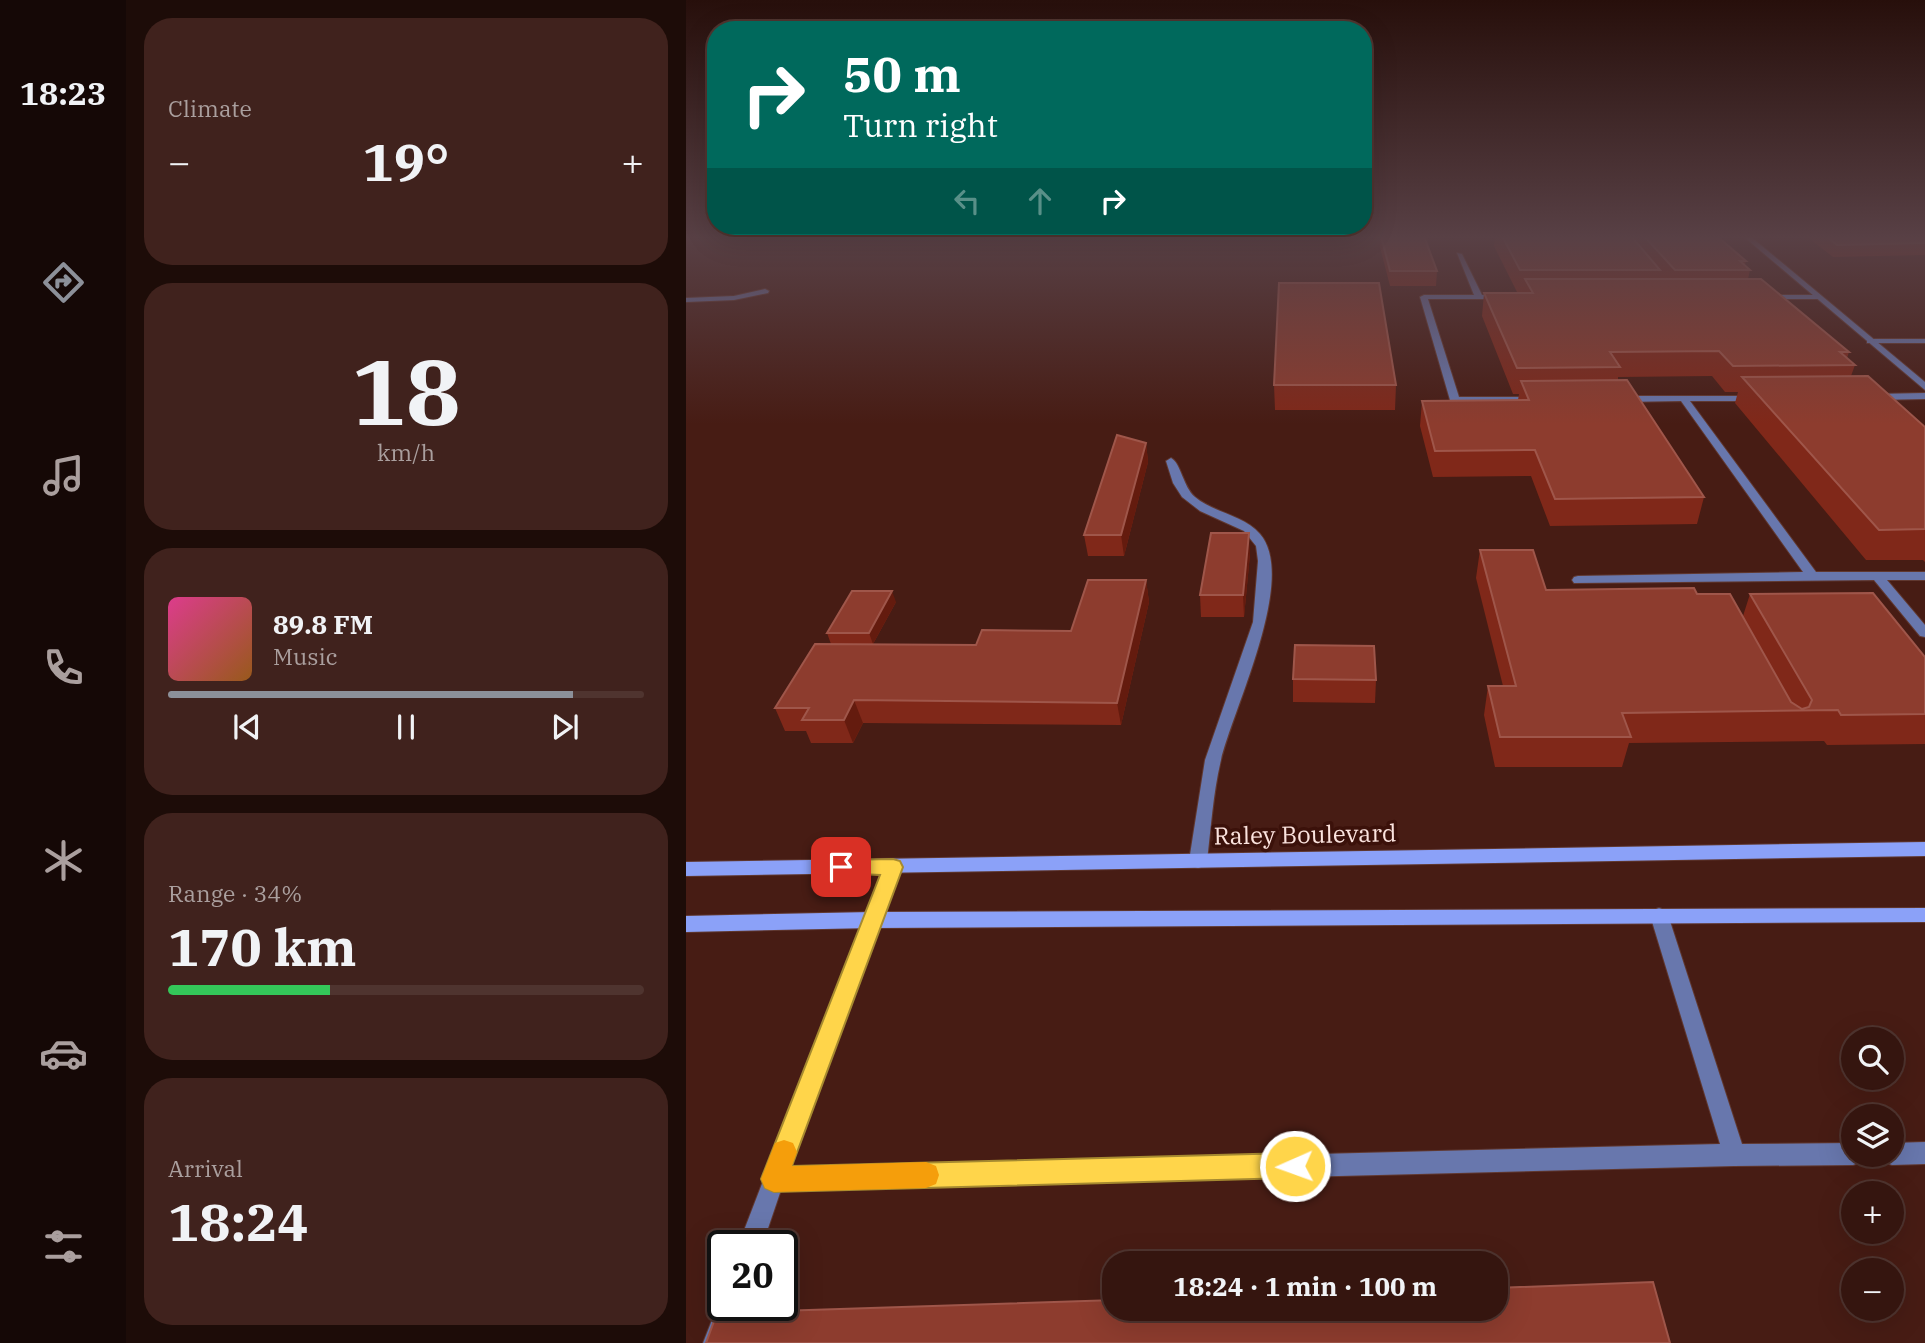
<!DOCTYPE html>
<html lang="en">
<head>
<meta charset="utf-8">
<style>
  :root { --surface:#35150f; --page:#40221d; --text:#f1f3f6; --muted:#aa9f9e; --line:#4f342f; --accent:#8c9099 }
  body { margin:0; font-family:"IBM Plex Serif",serif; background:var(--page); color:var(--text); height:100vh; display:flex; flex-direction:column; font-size:26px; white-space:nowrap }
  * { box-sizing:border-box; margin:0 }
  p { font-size:23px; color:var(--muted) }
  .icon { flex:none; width:38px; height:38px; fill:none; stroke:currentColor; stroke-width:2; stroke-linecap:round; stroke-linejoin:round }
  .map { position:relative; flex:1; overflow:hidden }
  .panel { display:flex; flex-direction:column; gap:18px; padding:18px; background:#1d0c08; width:560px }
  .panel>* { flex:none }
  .top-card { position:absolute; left:21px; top:21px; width:665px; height:214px; border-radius:28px; box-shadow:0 7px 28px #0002,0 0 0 2px var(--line); background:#00695c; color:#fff; overflow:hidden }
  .buttons { position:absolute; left:1155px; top:1027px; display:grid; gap:14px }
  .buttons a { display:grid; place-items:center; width:63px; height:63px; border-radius:50%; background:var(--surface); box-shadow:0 7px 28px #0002,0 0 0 2px var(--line); font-size:35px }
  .speed { position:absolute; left:21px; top:1230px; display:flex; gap:14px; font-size:35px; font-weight:700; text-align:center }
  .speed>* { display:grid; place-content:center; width:91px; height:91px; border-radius:50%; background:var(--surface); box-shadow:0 7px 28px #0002,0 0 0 2px var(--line); line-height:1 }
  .speed .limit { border:4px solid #111; border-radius:10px; background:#fff; color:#111 }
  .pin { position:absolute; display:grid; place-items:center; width:60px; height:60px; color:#fff; margin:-30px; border-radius:14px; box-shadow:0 4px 10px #0006 }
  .me { position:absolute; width:77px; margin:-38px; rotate:268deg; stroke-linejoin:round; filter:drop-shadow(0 0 5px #0008) }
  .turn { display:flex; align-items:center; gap:24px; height:147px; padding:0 21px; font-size:32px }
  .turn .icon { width:91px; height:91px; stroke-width:2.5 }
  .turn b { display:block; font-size:49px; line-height:60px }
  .lanes { display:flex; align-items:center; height:66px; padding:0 21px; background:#0003; justify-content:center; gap:35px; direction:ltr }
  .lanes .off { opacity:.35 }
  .big { font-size:52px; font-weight:800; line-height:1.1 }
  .panel .tile { flex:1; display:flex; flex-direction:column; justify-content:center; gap:10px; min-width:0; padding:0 24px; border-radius:28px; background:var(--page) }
  .panel .dial { align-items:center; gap:0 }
  .dial b { font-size:91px; line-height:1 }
  .song { display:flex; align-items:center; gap:21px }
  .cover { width:84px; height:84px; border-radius:10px; background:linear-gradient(135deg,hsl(330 70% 55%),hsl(30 70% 35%)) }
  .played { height:7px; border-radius:4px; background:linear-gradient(90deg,var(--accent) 85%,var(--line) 85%) }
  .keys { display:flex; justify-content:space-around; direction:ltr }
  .heat { display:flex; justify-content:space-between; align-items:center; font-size:38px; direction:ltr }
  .charge { height:10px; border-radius:5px; background:linear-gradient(90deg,#34c759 34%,var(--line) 0) }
  .trip { position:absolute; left:416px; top:1251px; width:406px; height:70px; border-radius:28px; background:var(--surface); box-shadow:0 7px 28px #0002,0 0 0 2px var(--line); font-weight:800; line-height:70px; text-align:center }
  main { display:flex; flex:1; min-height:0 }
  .tab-bar { display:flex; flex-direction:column; width:126px; justify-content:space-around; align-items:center; background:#150806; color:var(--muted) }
  .tab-bar .icon { width:49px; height:49px }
  .tab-bar .on { color:var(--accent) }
  .tab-bar b { font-size:32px; color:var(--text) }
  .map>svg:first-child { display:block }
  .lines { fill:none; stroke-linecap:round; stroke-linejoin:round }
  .lane-casing { stroke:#603830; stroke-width:2 }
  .street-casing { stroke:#603830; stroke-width:2 }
  .secondary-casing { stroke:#603830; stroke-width:2 }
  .lane { fill:#6877ad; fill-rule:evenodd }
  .street { fill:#6877ad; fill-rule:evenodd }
  .secondary { fill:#8ba1f8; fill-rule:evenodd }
  .wall { fill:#802819 }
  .shaded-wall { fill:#641b0e }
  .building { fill:#8d3c2e; stroke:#9f564a; stroke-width:2 }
  .route { fill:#ffd54a; stroke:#a68a30; stroke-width:2 }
  .slow { fill:#f59e0b }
  .labels { text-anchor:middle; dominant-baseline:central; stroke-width:7; stroke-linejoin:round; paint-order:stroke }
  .near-street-label { font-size:24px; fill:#fbe3de; stroke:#3b110a }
</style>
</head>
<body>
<main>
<nav class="tab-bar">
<b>18:23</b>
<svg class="icon on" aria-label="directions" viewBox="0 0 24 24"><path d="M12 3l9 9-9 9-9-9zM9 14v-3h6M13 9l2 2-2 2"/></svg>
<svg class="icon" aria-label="music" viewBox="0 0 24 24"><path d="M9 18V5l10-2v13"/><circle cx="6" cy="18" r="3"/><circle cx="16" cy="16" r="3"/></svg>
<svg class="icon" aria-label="phone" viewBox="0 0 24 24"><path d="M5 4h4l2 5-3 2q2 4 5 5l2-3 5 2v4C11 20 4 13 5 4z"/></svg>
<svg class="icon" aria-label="climate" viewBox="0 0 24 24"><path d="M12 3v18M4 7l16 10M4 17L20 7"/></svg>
<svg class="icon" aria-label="car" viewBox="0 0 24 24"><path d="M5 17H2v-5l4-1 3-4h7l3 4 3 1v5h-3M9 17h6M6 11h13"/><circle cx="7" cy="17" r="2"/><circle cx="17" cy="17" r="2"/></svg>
<svg class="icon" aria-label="filters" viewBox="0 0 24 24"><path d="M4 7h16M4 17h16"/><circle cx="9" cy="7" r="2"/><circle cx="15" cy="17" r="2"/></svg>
</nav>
<section class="panel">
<div class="tile"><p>Climate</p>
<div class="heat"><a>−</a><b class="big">19°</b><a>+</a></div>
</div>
<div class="tile dial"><b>18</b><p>km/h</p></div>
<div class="tile">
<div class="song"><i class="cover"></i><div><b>89.8 FM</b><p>Music</p></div></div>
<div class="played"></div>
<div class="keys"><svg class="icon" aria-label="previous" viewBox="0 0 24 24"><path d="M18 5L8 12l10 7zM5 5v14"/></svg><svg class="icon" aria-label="pause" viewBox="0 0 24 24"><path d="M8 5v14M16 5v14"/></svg><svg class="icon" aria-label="next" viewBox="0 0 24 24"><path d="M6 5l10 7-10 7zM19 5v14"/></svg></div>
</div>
<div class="tile"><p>Range · 34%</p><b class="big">170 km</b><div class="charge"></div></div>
<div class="tile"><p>Arrival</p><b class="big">18:24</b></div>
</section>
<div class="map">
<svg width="1239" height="1343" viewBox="0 0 1239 1343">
  <rect width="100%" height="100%" fill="#471c14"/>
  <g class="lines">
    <g class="lane-casing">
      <g id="lane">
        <path d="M771,253L776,254L796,295H816L820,297L816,299H742L773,397H850L853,398V402L769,403L764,400L734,297L738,295H788Z"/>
        <path d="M79,289L83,291L82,293L48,300L0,302V298L48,296Z"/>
        <path d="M1078,295H1132L1136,297L1132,299H1075L1074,297Z"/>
        <rect x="1181" y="339" width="58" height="4"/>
        <path d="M1239,393V399L1189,400L1184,397L1189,394Z"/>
        <path d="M1070,396L1072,398L1067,401H1004L1130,572H1239V580H1201L1239,625V637L1234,636L1188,580L888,583L886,580L888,577L892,576L1117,572L995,401L937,402L932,399L937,396Z"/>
        <path d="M485,458C495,463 497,487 509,497C528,513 558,515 574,534C612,578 547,709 535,760C527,793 525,828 521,861L518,866L512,868L506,866L503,861L519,760L567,622L572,561L570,546L558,531L514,511L496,497L487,483L480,461Z"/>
        <path d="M207,860L213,862L216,867L104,1167L1034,1144L964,915L967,910L973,908L979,910L982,915L1056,1144L1167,1143V1155H1178L1175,1162L1167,1165L1048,1166L95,1190L76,1246H52L198,867L201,862Z"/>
        <path d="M1239,1142V1164L1206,1165L1198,1162L1195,1155H1206V1143Z"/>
        <path d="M35,1297L37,1306H56L43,1343H17Z"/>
      </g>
    </g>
    <g class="street-casing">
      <path id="street" d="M1057,236H1064L1239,382V390Z"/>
    </g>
    <g class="secondary-casing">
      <g id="secondary">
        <path d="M1239,842V856L0,876V862Z"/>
        <path d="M1239,908V922L186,928L0,932V916L186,912Z"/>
      </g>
    </g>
    <use href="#lane" class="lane"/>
    <use href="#street" class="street"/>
    <use href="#secondary" class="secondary"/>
  </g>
  <g class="wall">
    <path d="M694,236H738L751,271L750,286H704L694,247Z"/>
    <path d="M809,236H1031L1060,261L1059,265L1064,270L1062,279L1163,352L1161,358L1169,365L1165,376L1239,427V562L1237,560H1180L1049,403L1052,392H1039L1026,376L932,377V380L1018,497L1011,524L864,526L845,476L747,477L734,426L736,401L832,400L833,394H827L796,316L798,293L831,292L808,246Z"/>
    <path d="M1120,236H1239V255L1147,257Z"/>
    <path d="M588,385H710L709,410H589Z"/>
    <path d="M460,443L462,462L438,556H402L398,535Z"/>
    <path d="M794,550L860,590L1011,594L1057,616L1064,594L1239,657V744L1141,745L1138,741L943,743L936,767H809L798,715L802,686H817L790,578Z"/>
    <path d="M564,554L558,617H515L514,595Z"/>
    <path d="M460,580L463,602L435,725L177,723L167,743H125L120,731H99L89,708L145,644L141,633L210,602L187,644L290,645L385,631Z"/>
    <path d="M607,679L690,680L689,703L607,702Z"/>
  </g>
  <g class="shaded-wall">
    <path d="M460,443L462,462L438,556L435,535Z"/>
    <path d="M563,533L564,554L558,617L557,595Z"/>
    <path d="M460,580L463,602L435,725L431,703Z"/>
    <path d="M206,591L210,602L187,644L183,633Z"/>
    <path d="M168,700L177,723L167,743L158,720Z"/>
  </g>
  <g class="building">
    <path d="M695,236H738L751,271H704Z"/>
    <path d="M816,236H945L974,270H834Z"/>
    <path d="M958,236H1031L1060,261H1054L1064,270H989Z"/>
    <path d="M1140,236H1239V243L1151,245Z"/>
    <path d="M839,279H1075L1163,352H1154L1169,365L1047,366L1033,351L924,352L934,367L831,368L798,293H847Z"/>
    <path d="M593,283H693L710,385H588Z"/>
    <path d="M1182,376L1239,427V529L1193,530L1056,377Z"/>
    <path d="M941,380L1018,497L869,499L849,450L749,451L736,401L843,400L835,381Z"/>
    <path d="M431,435L460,443L435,535H398Z"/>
    <path d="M525,533H563L557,595H514Z"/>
    <path d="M794,550H847L860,590L1008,588L1011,594H1044L1105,702L1116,709L1123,707L1126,700L1064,594L1187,593L1239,657V714L1155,715L1152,710L936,713L945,737H814L802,686H830Z"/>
    <path d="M402,580H460L431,703L168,700L158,720H116L123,708H89L129,644L290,645L296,630L385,631Z"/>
    <path d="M166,591H206L183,633H141Z"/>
    <path d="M609,645L688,646L690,680L607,679Z"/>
    <path d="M967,1282L984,1343H20L31,1313L429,1300V1309H810V1288Z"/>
  </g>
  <linearGradient id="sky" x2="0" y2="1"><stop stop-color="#270f0b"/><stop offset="0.56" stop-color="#584045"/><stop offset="1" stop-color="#584045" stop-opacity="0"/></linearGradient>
  <rect width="1239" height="424" fill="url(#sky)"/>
  <path class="route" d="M207,859L214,861L217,867L106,1166L609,1153L618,1157L622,1166L618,1175L609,1178L88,1192L79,1188L75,1179L194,875L148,873L146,867L148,862L155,860Z"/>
  <path class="slow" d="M98,1140L107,1143L111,1152L106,1166L240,1162L250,1166L253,1175L250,1184L240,1188L88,1192L79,1188L75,1179L89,1143Z"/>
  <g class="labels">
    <g class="near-street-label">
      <text transform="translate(619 834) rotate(-1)">Raley Boulevard</text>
    </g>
  </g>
</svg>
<div class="buttons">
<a><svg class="icon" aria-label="search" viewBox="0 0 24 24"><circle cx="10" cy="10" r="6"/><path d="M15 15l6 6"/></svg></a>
<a><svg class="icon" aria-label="layers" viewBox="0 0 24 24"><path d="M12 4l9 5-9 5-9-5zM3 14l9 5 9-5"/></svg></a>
<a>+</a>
<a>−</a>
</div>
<div class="speed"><div class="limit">20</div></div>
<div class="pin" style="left:155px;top:867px;background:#d93025"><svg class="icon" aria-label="arrive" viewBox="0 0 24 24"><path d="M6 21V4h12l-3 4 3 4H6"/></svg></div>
<svg class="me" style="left:609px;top:1166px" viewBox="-20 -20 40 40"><circle r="17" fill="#ffd54a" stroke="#fff" stroke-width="3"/><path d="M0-11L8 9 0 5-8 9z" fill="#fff"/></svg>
<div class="trip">18:24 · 1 min · 100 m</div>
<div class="top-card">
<div class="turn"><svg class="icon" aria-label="right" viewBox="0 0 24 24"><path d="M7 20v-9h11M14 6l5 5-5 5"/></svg><div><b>50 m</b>Turn right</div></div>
<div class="lanes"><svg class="icon off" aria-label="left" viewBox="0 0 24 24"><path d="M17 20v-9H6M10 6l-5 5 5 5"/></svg><svg class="icon off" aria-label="ahead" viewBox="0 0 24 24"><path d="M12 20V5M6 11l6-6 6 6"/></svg><svg class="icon" aria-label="right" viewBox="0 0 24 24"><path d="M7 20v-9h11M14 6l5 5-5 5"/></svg></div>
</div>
</div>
</main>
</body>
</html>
